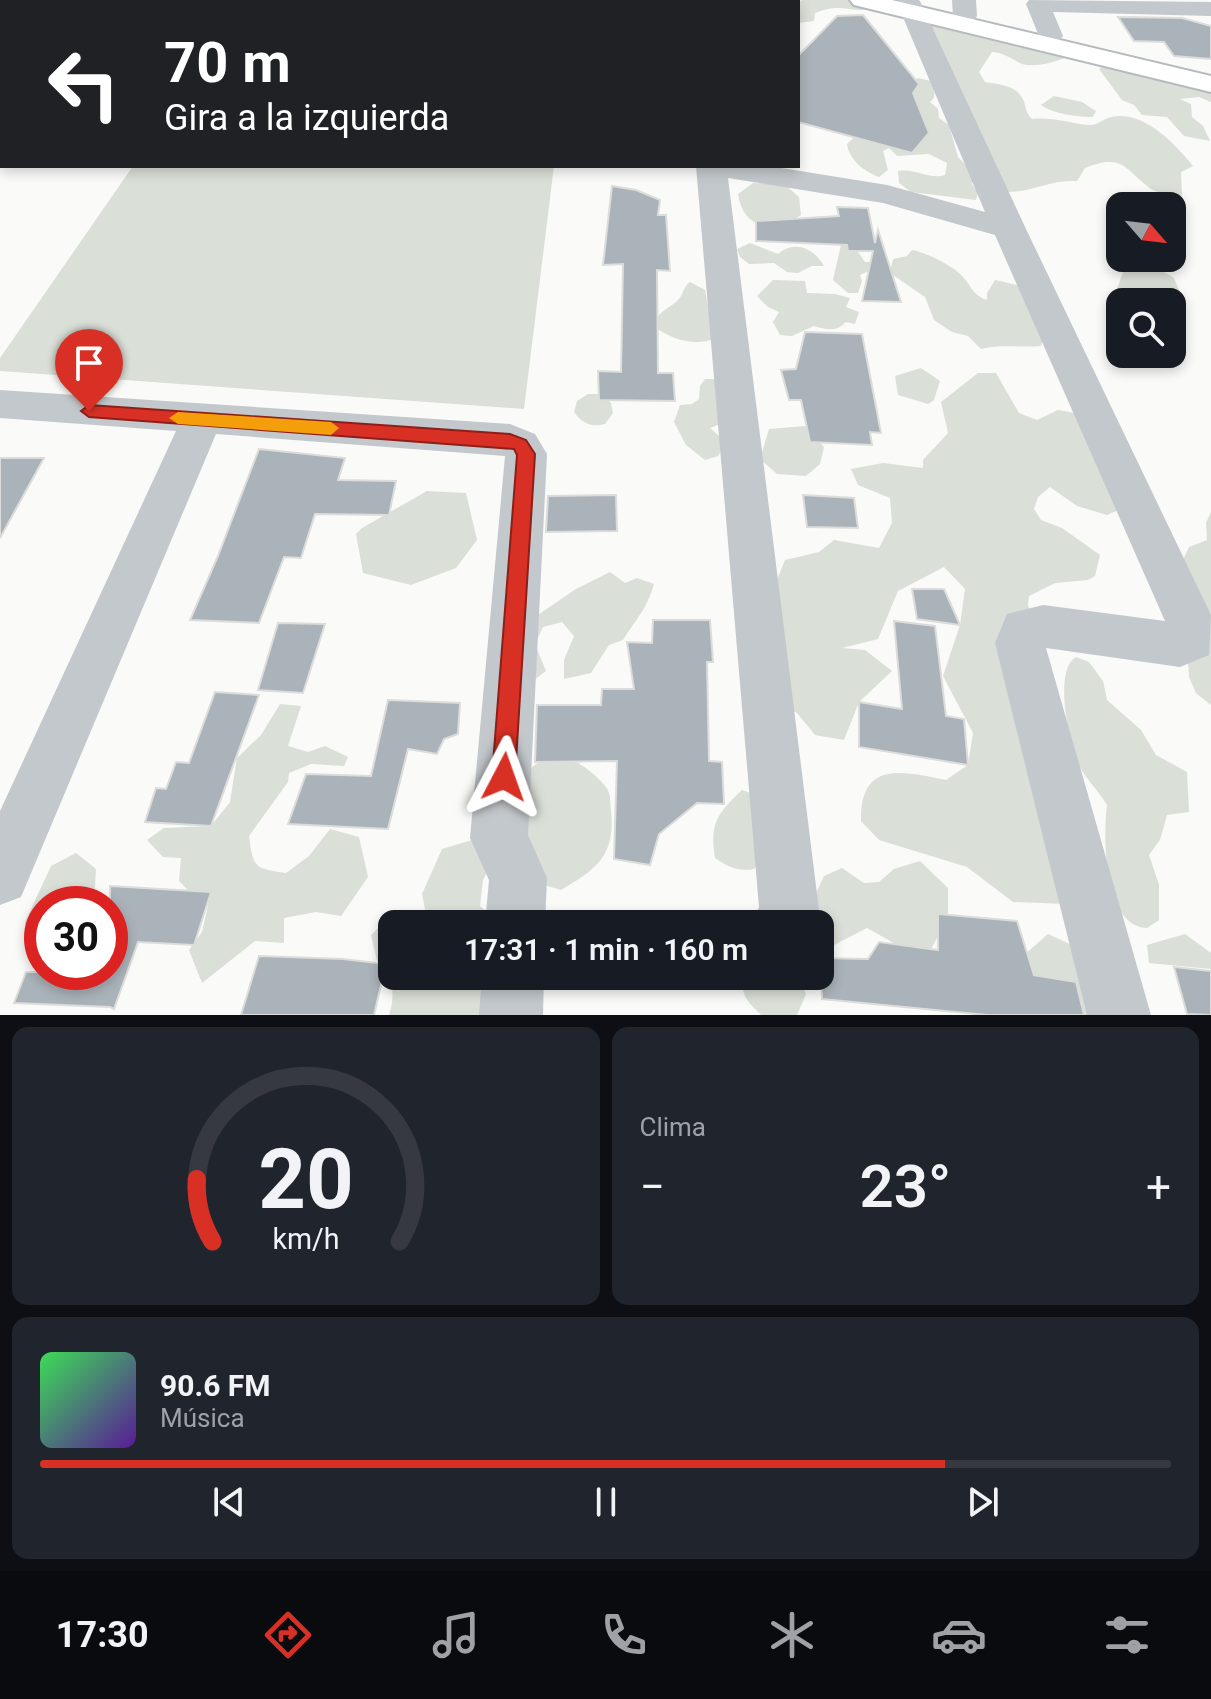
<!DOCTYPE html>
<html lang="es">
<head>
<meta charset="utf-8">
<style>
  :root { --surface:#171b24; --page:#20242c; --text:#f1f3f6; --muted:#9ea1a6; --line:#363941; --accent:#d93025 }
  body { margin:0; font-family:Roboto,sans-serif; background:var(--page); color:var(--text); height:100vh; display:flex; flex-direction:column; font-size:30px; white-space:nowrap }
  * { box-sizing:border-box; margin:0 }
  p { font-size:26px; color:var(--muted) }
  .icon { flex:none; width:44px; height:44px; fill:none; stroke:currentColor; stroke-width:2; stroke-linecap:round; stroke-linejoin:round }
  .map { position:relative; height:1015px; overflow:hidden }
  .details { display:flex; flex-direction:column; gap:12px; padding:12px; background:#0d0f14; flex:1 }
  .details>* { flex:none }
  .guide { position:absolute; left:0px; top:0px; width:800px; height:168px; box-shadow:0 4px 12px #0003; background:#202124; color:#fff; overflow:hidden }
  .needle { width:52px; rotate:118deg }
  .fabs { position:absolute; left:1106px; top:192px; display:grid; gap:16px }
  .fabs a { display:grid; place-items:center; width:80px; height:80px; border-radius:16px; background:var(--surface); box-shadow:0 4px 12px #0003; font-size:40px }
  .speed { position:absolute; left:24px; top:886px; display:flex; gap:16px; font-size:40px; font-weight:700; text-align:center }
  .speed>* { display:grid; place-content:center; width:104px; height:104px; border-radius:50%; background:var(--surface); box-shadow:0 4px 12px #0003; line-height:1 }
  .speed .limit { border:12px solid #d22; background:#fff; color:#111 }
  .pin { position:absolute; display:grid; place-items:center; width:68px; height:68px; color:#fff; margin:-82px -34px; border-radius:50% 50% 50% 0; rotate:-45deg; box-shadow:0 0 8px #0007 }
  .pin .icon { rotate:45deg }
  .me { position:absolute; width:88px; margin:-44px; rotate:4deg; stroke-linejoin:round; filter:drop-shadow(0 0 6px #0008) }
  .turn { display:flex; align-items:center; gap:28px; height:168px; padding:0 32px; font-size:36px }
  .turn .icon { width:104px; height:104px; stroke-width:2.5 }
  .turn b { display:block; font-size:56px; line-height:68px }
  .big { font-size:60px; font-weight:600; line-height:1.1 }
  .details .card { flex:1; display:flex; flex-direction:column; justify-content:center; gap:12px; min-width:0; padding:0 28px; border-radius:16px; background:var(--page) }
  .details .dial { align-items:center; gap:0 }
  .dial svg { height:208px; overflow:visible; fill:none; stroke:var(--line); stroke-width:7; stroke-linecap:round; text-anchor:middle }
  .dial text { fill:var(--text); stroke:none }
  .song { display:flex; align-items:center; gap:24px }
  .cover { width:96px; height:96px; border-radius:12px; background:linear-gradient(135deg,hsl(130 70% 55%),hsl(270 70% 35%)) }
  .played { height:8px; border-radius:4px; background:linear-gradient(90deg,var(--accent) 80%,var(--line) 80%) }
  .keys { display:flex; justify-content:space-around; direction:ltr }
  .heat { display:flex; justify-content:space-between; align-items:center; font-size:44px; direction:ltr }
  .details .tiles { flex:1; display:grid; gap:12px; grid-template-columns:1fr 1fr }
  .card:last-child { grid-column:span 2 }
  .trip { position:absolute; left:378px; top:910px; width:456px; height:80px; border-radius:16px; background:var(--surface); box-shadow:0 4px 12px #0003; font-weight:600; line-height:80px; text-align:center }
  .tabs { display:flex; height:128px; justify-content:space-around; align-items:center; background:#090b0e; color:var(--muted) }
  .tabs .icon { width:56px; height:56px }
  .tabs .current { color:var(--accent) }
  .tabs b { font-size:36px; color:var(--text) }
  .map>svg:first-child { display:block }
  .green { fill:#dadfd7 }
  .building { fill:#aab3b9; stroke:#dcdcda; stroke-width:2 }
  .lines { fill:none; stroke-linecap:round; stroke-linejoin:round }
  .major-casing { stroke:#b5babe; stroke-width:4 }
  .minor { fill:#c3c8cc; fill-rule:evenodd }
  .major { fill:#fff; fill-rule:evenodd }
  .route { fill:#d93025; stroke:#8d1f18; stroke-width:2 }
  .slow { fill:#f59e0b }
</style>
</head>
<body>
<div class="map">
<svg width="1211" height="1015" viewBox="0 0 1211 1015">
  <rect width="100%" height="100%" fill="#fafaf8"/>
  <g class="green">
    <path d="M247,0H574L246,2Z"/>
    <path d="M802,0H855L867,6L864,10C842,10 839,4 815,13L814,21L798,23V2Z"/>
    <path d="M916,20L1067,57C1055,62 1036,68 1022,64C1011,59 1005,53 992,52L979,72L985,82C997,84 1014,85 1021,96C1027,104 1024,112 1032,119C1052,117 1068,123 1088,125C1098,126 1102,119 1111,117C1144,110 1175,144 1193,166L1181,172L1182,196C1173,195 1159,194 1151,189C1126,171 1124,152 1085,168L1077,181C1048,180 1033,192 1007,192Z"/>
    <path d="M1107,64L1211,92V102L1199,97L1180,99L1191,104L1192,117L1203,126L1210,141L1184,136L1167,117L1142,115L1134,105L1122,100L1099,69Z"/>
    <path d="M918,78L931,81L935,87L934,98L930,102L938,109L939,118L949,125L958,157L974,173L972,184L978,193L976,200L911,192L899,183L898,171C915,168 930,180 945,175L947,163L929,154L897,156L889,148L883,151L888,170L879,177C865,172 849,160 847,144Z"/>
    <path d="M1054,96L1082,102L1096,111L1093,117C1078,117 1053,114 1041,105Z"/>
    <path d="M133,166H554L524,409L0,371V358Z"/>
    <path d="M753,183L784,184L799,197L801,215C773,232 744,231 738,194Z"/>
    <path d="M750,243L778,254C794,240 814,248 824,266H812L798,273L787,272L774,263L749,264L740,257L737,249Z"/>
    <path d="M852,243L865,262H872L876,268L860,275L862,281L858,293H848L833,280L841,245Z"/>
    <path d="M912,250C925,252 949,264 959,273C971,283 971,295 987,300V293L995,280L1017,285L1046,331L1041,346C1020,348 1002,344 981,349L968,336L952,332L934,320L925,297L890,273L893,259L907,256Z"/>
    <path d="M1149,263L1174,278L1183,300L1172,305V302H1125L1116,292L1124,269Z"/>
    <path d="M773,280L805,281L807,293L835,294L850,298L846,307L859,312L855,324L846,322C836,332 827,330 814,326L792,336L780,335L773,322L779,312L768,307L757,296Z"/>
    <path d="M690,282L705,290L714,339C695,346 672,340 655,327L654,322C661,309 671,308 679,299C684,293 683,287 690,282Z"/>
    <path d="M921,368L940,381L934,400L928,404L898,395L895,376Z"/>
    <path d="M978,373H996L1019,413L1037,420L1058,410L1087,415L1123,508L1107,515L1077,506L1050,487L1038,497L1034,509L1041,520L1062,528L1100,555L1095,576L1088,580L1055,583L1029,596L1028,605L1037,632L1066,904L1013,902L967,867L879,840L861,821C860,760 902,771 946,780L968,765L973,733L943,676L960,625L965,589L944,567L898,591L878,639L842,648L865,650L892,671L859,702L844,740L815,735L797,713L782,704L757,630L785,560L819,552L834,540L879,548L892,523L890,498L858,485L851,469L883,463L923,468V460L948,433L941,402Z"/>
    <path d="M705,379H718L723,423L710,428L726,442L718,456L705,460L686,445L674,422L680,405L692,404L699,399L700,386Z"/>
    <path d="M588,394H602L611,403L613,413L605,424C591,428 582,423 574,412L577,401Z"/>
    <path d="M805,426L824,447L820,464L806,476L777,474L760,459L769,429Z"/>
    <path d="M427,491L466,493L477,540L456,568L411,585L363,573L356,534L362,528Z"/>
    <path d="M1211,512V705L1196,693L1189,677L1182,562L1189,547L1207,540L1206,523Z"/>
    <path d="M610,572L625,583L637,578L654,584C647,609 636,619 623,640L609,645L591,673L564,679V660L574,636L562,622L543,627L535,644L546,671L529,684V621L576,589Z"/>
    <path d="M1076,657L1089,662L1103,681L1107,700L1141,730L1156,755L1187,772L1189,812L1167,815L1160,840L1149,855L1159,885V920L1147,928C1103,927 1103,836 1107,805C1099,791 1085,778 1078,764C1069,742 1053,670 1076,657Z"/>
    <path d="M280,704L301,706L288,746L308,752L325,746L348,757L344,766L311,764L289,773L288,782L249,836C253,868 255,869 286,873L309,856L330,829L359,837L368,877L341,916L316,912L284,918V943L255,941L202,983L189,950L202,932L211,892L194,896L179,881L181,858L163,857L147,840L164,828L211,826L230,802L237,758L261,735Z"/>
    <path d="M566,755C580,764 595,773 606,787C611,793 610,803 611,811C616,855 596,870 561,890L541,884L519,872L520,777L540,761Z"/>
    <path d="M742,790L761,797L769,847L754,869C739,872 728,867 715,858C709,823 718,813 742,790Z"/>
    <path d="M472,840L493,860L483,880L480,906L493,917L511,924H428L422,894L442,849Z"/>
    <path d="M76,853L96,869L94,900L91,904H42V948L27,949L25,922L51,866Z"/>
    <path d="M920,861L948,888V918L931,949L899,946L867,928L832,946L820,944V924H807L806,915L824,876L842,868L864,883L879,882L894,869Z"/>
    <path d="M394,912L407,924H392V976H522L513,1015H389C395,997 393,982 386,964L377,961L371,935Z"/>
    <path d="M1048,934L1074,946L1096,1015H1022L1023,956Z"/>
    <path d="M1185,934L1211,953V969L1149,963L1147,945Z"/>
    <path d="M745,976H798L806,994L797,1015H761C749,1003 738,994 745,976Z"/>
  </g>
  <g class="building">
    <path d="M863,15L919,84L913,93L929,133L912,153L798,122V56L837,16Z"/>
    <path d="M1118,17L1182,18L1211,26V59L1174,56L1164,42L1134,41Z"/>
    <path d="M612,186L636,190L660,200L658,215H666L670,271L657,270L658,373H673L675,401L599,400L598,371L621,372L623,264L603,265Z"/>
    <path d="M837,207L868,208L875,243L878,230L901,302L862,301L873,251H848L847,245L756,241V221L839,216Z"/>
    <path d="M805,332L862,334L881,433L870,432L872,445L810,442L801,400H789L781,370L796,369Z"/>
    <path d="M259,449L345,458L338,480L396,481L389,515L315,514L301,558L284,557L259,623L190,620L218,556Z"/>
    <path d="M0,458H44L0,538Z"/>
    <path d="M616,495L617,531L546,532L548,496Z"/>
    <path d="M803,495L854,498L858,528L807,527Z"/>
    <path d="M912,589H944L960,625L917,619Z"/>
    <path d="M653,620H710L713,662H707L709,761L722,762L724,804L697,803L659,834L650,865L614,859L617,761L535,762L537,705H601L602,689H634L627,642L652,643Z"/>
    <path d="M894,621L935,626L946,716L964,719L968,765L859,747V702L902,709Z"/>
    <path d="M278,623L325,624L303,693L258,690Z"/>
    <path d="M215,692L259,695L211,826L145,822L156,788L166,789L176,762L189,763Z"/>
    <path d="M388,700L460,703L458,734L444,739L437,754L408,749L388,829L288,824L306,774L371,776Z"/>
    <path d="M110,886L211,892L194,945L138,942L114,1009L110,1007L14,1003L26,972H110Z"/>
    <path d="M938,914L1017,921L1034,975L1076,982L1084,1015H987L822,999L820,958L868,959L879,942L938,950Z"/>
    <path d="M259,956L343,959L386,964L374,1015H241Z"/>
    <path d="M1174,967L1211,971V1015L1187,1014Z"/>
  </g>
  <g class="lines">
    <g class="major-casing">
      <path id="major" d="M850,0H892L1211,76V92L854,5Z"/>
    </g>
    <g class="minor">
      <path d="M105,0H130L104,2Z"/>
      <rect x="683" y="0" width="24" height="2"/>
      <path d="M899,0H919L921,3L1026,229L1211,615L1209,655L1180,667L1046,648L1151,1015H1087L995,643L1007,614L1043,605L1165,621L995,235L883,203L728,178L819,910L813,924H752L759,907L696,166H769L887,185L985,212L897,3Z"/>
      <path d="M952,0H976L977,16L974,21H956L953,16Z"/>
      <path d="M1029,0L1211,2V16L1053,12L1063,36L1059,41H1041L1026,4Z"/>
      <path d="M2,114V133L0,134V115Z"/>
      <path d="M0,390L510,424L535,434L547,454L528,835L547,878L545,924H485L489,880L470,838L505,456L216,434L21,897L0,905V811L176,431L0,418Z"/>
      <path d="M482,976H544L543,1015H479Z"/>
    </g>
    <use href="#major" class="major"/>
  </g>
  <path class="route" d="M89,405L510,434L526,440L535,454L515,777L512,785L504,788L496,785L492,777L517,455L514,449L89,417L81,411Z"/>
  <path class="slow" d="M178,412L331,422L339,428L331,435L178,424L169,418Z"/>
</svg>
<div class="fabs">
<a><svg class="needle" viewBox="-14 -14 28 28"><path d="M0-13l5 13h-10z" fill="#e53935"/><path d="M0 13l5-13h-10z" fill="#9ea1a6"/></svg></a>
<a><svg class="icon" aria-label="search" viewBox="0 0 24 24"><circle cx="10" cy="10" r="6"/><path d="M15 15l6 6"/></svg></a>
</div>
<div class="speed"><div class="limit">30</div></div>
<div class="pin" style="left:89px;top:411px;background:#d93025"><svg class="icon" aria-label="arrive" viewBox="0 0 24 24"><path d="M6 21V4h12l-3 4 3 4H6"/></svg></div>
<svg class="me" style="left:504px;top:777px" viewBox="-20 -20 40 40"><path d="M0-17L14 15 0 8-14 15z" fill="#d93025" stroke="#fff" stroke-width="4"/></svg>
<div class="trip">17:31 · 1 min · 160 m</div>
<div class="guide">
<div class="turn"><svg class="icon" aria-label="left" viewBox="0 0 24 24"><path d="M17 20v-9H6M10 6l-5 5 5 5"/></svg><div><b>70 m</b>Gira a la izquierda</div></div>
</div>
</div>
<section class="details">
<div class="tiles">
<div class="card dial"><svg viewBox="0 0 100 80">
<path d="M14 69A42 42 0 1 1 86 69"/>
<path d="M14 69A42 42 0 0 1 8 45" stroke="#d93025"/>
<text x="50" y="56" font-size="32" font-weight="700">20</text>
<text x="50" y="72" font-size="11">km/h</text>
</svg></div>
<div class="card"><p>Clima</p>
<div class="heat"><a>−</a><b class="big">23°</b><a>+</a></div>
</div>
<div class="card">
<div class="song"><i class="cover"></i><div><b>90.6 FM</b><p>Música</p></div></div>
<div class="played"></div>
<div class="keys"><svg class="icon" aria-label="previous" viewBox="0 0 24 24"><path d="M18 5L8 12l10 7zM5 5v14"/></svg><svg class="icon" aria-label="pause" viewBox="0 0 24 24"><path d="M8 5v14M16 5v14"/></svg><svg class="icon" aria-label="next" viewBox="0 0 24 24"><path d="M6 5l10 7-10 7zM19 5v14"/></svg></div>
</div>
</div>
</section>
<nav class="tabs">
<b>17:30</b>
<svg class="icon current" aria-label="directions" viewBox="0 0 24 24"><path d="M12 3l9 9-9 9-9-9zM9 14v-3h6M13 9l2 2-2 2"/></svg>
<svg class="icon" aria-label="music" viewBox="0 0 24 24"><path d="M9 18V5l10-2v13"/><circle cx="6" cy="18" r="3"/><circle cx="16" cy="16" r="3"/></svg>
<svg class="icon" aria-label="phone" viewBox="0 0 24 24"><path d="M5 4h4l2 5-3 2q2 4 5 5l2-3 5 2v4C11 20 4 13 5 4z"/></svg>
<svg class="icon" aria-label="climate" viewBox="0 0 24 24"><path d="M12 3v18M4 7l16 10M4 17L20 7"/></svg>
<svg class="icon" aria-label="car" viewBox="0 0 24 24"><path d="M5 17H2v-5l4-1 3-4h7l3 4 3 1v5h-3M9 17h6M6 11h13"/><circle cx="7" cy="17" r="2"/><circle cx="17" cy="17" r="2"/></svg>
<svg class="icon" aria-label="filters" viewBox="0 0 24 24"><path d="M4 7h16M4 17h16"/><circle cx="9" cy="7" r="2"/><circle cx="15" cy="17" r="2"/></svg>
</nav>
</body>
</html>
